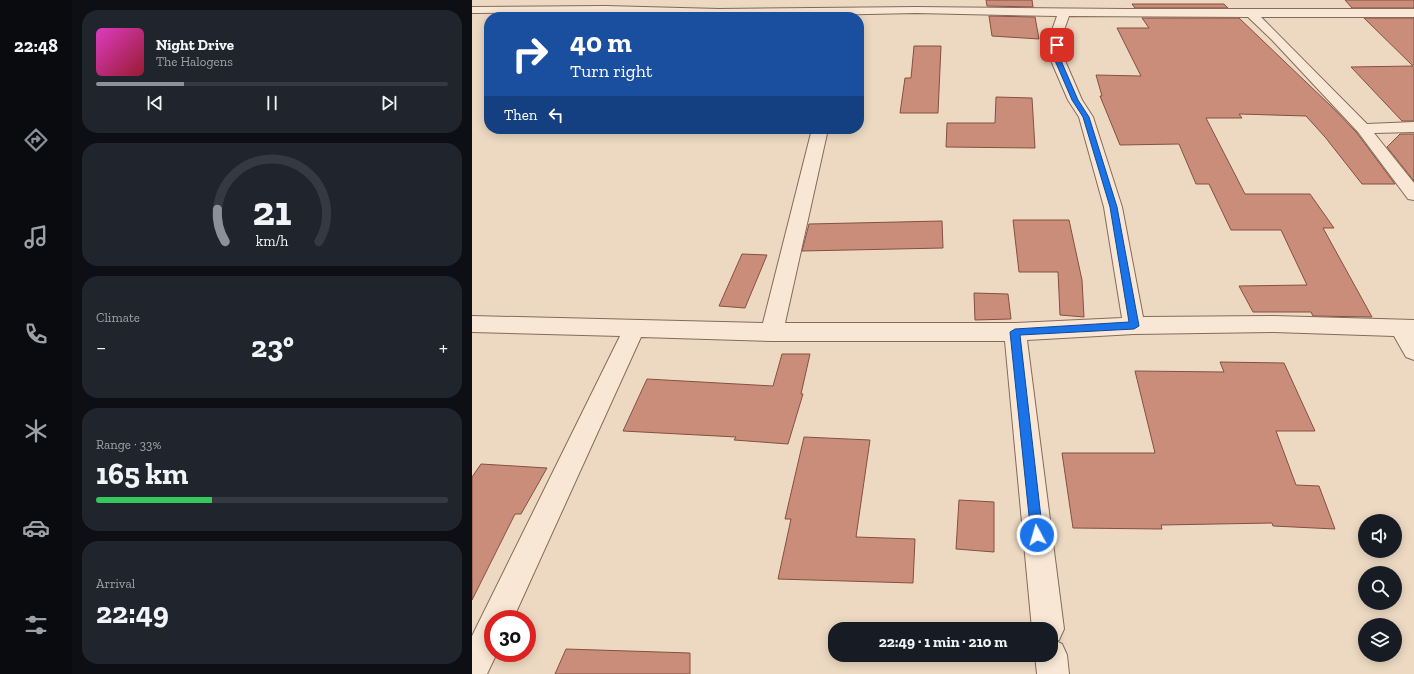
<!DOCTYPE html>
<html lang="en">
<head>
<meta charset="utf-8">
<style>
  :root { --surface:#171b24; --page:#20242c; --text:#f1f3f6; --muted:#9ea1a6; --line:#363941; --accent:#8c9099 }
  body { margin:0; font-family:"Zilla Slab",serif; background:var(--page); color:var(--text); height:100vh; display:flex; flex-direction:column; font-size:15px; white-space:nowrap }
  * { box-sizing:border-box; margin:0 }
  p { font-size:13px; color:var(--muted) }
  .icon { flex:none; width:22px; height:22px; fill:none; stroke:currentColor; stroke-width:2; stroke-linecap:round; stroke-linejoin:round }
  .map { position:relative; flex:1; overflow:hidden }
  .details { display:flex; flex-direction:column; gap:10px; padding:10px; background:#0d0f14; width:400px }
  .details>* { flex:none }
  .banner { position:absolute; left:12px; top:12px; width:380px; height:122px; border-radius:16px; box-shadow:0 2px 10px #0003; background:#1a4fa0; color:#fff; overflow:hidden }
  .fabs { position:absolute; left:886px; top:514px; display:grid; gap:8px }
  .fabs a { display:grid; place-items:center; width:44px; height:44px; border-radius:50%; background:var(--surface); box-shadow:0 2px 10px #0003; font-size:20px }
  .speed { position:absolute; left:12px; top:610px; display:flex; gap:8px; font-size:20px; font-weight:700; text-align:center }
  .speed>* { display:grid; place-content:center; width:52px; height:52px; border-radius:50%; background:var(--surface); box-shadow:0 2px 10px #0003; line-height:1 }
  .speed .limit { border:6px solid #d22; background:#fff; color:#111 }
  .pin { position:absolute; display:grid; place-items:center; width:34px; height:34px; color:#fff; margin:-17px; border-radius:8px; box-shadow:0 2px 6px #0006 }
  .me { position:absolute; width:44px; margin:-22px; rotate:354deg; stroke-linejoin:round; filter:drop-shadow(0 0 3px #0008) }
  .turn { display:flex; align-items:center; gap:14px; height:84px; padding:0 20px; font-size:18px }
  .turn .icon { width:52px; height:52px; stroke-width:2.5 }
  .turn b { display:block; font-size:28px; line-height:34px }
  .then { display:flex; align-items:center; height:38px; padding:0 20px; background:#0003; gap:8px; font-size:15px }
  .big { font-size:30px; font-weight:700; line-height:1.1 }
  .details .tile { flex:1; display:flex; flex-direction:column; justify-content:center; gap:6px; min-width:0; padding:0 14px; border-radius:16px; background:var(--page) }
  .details .dial { align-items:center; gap:0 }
  .dial svg { height:104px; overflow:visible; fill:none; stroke:var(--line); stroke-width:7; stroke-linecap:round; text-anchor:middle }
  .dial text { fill:var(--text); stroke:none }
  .song { display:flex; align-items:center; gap:12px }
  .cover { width:48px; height:48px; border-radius:6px; background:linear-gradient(135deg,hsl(310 70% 55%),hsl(350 70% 35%)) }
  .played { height:4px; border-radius:2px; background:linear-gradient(90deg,var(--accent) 25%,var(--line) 25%) }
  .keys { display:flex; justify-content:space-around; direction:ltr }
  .heat { display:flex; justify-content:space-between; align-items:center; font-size:22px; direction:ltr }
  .charge { height:6px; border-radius:3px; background:linear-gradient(90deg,#34c759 33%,var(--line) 0) }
  .trip { position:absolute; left:356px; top:622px; width:230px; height:40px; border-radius:16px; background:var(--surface); box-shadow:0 2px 10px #0003; font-weight:700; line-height:40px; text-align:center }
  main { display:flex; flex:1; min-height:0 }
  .tabs { display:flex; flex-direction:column; width:72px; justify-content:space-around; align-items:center; background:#090b0e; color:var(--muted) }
  .tabs .icon { width:28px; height:28px }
  .tabs .active { color:var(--accent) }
  .tabs b { font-size:18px; color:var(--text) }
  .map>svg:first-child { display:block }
  .building { fill:#ca8d79; stroke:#845041 }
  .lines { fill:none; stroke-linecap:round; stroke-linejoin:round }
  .street-casing { stroke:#866a5a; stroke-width:2 }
  .street { fill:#f8e7d5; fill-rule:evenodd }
  .route { fill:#1a73e8; stroke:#114b97 }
</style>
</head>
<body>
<main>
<nav class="tabs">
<b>22:48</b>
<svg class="icon active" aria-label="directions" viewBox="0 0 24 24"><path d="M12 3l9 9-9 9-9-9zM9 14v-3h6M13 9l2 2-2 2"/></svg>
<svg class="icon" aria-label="music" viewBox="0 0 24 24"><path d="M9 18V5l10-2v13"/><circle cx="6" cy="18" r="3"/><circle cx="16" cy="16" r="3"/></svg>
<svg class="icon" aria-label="phone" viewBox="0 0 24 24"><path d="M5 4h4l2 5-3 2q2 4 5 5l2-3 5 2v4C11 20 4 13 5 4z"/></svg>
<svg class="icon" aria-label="climate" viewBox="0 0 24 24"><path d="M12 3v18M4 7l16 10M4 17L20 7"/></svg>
<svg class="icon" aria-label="car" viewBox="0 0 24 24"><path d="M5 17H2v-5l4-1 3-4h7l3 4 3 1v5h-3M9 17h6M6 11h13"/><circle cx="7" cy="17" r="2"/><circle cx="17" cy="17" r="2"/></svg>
<svg class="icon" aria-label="filters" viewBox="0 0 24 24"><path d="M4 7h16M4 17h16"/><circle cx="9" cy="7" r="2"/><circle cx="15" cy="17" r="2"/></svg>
</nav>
<section class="details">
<div class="tile">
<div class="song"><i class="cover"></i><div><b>Night Drive</b><p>The Halogens</p></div></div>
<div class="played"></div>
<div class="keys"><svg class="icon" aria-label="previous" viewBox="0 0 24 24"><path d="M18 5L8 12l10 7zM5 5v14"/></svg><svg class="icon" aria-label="pause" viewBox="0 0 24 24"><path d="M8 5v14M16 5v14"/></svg><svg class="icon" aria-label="next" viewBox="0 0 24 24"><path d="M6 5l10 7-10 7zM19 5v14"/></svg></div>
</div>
<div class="tile dial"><svg viewBox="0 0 100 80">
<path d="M14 69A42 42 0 1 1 86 69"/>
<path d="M14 69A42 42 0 0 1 8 44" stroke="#8c9099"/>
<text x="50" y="56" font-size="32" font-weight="700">21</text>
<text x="50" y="72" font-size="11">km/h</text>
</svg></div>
<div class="tile"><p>Climate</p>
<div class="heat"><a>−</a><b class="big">23°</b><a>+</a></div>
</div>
<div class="tile"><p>Range · 33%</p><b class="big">165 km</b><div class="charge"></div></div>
<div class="tile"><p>Arrival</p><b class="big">22:49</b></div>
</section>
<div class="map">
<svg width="942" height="674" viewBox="0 0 942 674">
  <rect width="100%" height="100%" fill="#edd9c2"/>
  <g class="building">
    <path d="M514,0H560L561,7L515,6Z"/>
    <path d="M873,0H942V8H880Z"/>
    <path d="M660,4H752L756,8H663Z"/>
    <path d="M517,16L563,17L567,39L520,36Z"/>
    <path d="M670,18H767L859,106L885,133L923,184H890L853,137L834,116L767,114L770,118H734L773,194H838L862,228H851L900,317L841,316L839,312H781L767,286L835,285L809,230H759L737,184H724L707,144L648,145L628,96H630L624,75L669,76L645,28H677Z"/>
    <path d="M892,18H942V121H930L879,67L941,66Z"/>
    <path d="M442,46H469L466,113H428L433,78H439Z"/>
    <path d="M524,97L560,98L563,148L474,147L475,123H523Z"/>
    <path d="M928,134H942V181L915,147Z"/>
    <path d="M541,220H597L610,280L612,317L588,315L586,272H547Z"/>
    <path d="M470,221L471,248L330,251L337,224Z"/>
    <path d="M270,254L295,255L273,308L247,306Z"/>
    <path d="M502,293L536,294L539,319L503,320Z"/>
    <path d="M310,354H338L329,394H331L316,444L262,440L264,437L151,431L175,379L301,386Z"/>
    <path d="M748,362L812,363L843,431H804L824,485L847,486L863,529L801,526L800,523L689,525L690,529L601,528L590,453H683L663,371L752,372Z"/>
    <path d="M332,437L398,440L384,537L443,539L441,583L306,579L319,519H313Z"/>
    <path d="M9,464L75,468L49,514H43L0,600V477Z"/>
    <path d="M487,500L522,502V552L484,549Z"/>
    <path d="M94,649L218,653V674H83Z"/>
  </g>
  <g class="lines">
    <g class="street-casing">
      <path id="street" d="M133,6L247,9L444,7L654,9H942V17H789L895,124L942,122V132L902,133L942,183V200L936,199L886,132L800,40L776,17L597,16L591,33V56L610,100L621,117L650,207L671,317L802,316L942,320V360L934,357L922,336L802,332L662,334L555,340L592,629L587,640L584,641L590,644L595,655L597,674H565L563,655H579V629H560L533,341H300L169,337L41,619H21V653H25L15,674H0V636L148,336L0,332V316L291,323L340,129H356L313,323H543L650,318L632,207L607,117L596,100L577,56L579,33L585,16L444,13L247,17L133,12L0,13V7Z"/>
    </g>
    <use href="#street" class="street"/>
  </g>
  <path class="route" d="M585,43L587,45V56L606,100L617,117L645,207L667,326L662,329L548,335L571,535L569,539L565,541L561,539L559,535L538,332L543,329L657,322L638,207L611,117L600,100L581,56L582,45Z"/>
</svg>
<div class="fabs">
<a><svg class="icon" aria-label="sound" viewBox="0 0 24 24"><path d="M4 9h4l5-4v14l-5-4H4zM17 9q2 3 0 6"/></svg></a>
<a><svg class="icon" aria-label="search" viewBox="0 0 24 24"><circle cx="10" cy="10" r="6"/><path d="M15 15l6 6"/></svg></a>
<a><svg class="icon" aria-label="layers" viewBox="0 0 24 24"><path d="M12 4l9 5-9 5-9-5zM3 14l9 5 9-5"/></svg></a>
</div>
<div class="speed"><div class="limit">30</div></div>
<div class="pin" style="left:585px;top:45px;background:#d93025"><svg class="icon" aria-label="arrive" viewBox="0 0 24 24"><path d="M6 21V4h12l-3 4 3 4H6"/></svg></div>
<svg class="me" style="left:565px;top:535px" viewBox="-20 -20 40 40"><circle r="17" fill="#1a73e8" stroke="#fff" stroke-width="3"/><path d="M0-11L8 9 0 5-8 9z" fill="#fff"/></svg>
<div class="trip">22:49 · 1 min · 210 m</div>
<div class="banner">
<div class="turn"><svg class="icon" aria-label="right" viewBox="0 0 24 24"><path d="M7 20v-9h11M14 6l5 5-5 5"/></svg><div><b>40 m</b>Turn right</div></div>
<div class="then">Then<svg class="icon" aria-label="left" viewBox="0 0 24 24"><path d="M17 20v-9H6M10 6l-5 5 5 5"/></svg></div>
</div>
</div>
</main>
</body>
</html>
